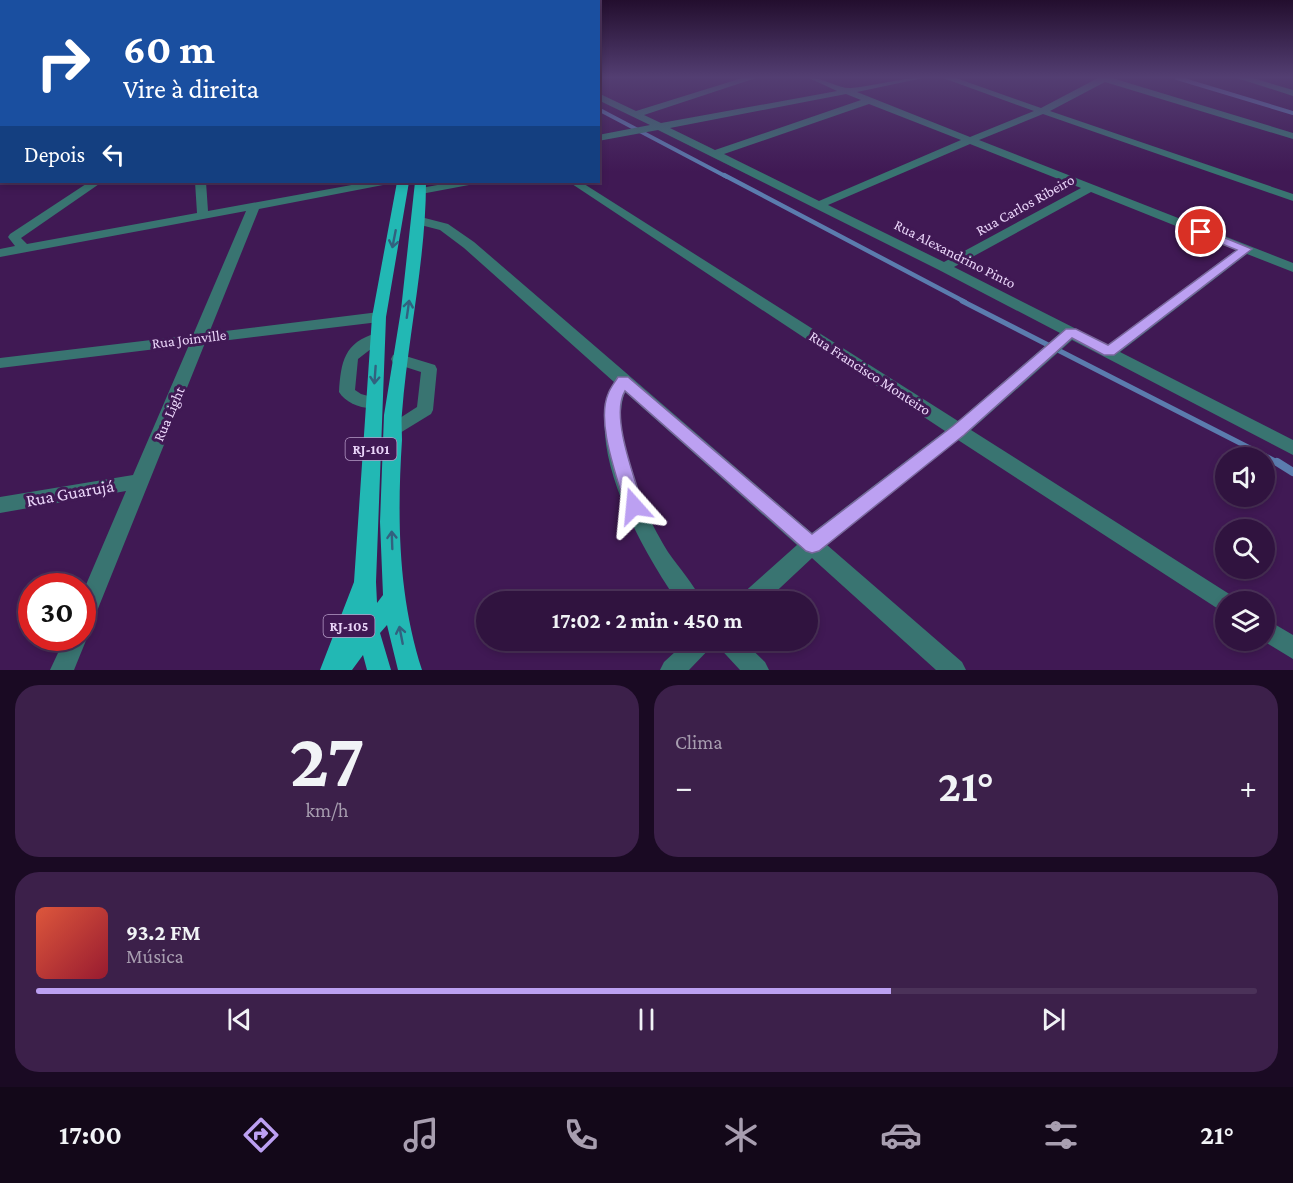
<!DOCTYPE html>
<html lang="pt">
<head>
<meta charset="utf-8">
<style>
  :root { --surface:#30133f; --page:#3c204a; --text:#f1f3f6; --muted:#a89eb0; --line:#4b3259; --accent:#bca0f2 }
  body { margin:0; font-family:"Crimson Pro",serif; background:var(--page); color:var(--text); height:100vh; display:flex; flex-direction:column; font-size:22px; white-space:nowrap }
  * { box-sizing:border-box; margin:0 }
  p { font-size:20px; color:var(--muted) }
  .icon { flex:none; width:33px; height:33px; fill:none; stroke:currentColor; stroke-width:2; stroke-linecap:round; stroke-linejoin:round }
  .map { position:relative; height:670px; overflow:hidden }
  .details { display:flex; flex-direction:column; gap:15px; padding:15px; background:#1a0a23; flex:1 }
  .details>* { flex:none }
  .top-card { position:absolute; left:0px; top:0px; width:600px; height:183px; box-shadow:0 3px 9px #0003,0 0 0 2px var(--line); background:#1a4fa0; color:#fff; overflow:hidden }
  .controls { position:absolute; left:1215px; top:447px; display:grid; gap:12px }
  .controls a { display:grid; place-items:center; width:60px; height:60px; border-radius:50%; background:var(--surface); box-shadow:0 3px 9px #0003,0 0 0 2px var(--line); font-size:30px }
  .speed { position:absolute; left:18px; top:573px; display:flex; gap:12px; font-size:30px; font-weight:700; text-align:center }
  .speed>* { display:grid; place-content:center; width:78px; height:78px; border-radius:50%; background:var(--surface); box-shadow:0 3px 9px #0003,0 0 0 2px var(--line); line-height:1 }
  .speed .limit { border:9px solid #d22; background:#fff; color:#111 }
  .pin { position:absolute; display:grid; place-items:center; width:51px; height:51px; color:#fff; margin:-26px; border:3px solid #fff; border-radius:50%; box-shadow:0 2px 6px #0007 }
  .me { position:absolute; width:66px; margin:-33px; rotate:342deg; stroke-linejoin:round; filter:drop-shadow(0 0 4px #0008) }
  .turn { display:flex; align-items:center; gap:21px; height:126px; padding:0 24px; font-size:27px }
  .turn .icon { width:78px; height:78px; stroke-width:2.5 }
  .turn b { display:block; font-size:42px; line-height:51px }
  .then { display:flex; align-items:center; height:57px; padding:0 24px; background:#0003; gap:12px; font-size:22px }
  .big { font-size:45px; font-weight:700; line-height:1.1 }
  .details .card { flex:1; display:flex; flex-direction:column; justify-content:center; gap:9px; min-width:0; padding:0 21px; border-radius:24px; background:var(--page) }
  .details .dial { align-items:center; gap:0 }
  .dial b { font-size:78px; line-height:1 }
  .song { display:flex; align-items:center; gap:18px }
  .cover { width:72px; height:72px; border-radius:9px; background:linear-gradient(135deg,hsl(10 70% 55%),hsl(350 70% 35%)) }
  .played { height:6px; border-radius:3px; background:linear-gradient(90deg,var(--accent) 70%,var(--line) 70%) }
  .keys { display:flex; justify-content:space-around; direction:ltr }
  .heat { display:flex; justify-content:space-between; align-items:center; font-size:33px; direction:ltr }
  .details .tiles { flex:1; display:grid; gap:15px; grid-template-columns:1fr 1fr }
  .card:last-child { grid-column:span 2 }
  .trip { position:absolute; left:476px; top:591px; width:342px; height:60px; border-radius:30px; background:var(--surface); box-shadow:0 3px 9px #0003,0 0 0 2px var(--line); font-weight:700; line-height:60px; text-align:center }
  .menu { display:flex; height:96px; justify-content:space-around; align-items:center; background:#130819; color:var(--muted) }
  .menu .icon { width:42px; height:42px }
  .menu .current { color:var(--accent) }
  .menu b { font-size:27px; color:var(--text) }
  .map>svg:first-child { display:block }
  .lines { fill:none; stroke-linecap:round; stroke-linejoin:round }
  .stream-far3 { stroke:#5b7cae; stroke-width:4 }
  .stream-far2 { stroke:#5b7cae; stroke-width:4.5 }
  .stream-far1 { stroke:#5b7cae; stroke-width:5 }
  .stream { stroke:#5b7cae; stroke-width:8 }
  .minor { fill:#397471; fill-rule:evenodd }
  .major { fill:#22b8b4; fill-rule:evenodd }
  .oneway { stroke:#32617f }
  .route { fill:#bca0f2; stroke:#7a689d; stroke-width:1.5 }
  .labels { text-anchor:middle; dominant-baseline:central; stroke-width:6; stroke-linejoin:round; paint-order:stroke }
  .shield { fill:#401954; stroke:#b79dc8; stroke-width:1.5 }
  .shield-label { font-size:14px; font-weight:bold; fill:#ead5f9 }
  .street-label { font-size:15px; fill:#ead5f9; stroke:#401954 }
  .near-street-label { font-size:18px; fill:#ead5f9; stroke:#401954 }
</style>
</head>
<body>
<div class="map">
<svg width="1293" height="670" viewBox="0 0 1293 670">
  <rect width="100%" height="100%" fill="#401954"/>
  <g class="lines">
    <g class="stream-far3">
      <path d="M1177,78L1293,113"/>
      <path d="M598,109L727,177"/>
    </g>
    <path class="stream-far2" d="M724,175L965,302"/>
    <path class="stream-far1" d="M962,301L1279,463"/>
    <path class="stream" d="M1277,462L1293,472"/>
    <g class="minor">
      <path d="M742,78H756L644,115L661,123L837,91L809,78C824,78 840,89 851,88C875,86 898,78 923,78L857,92L970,137L1034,111L943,78H956L1041,108L1098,78H1112L1293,133V139L1105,82L1050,111L1293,194V201L1043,114L979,140L1293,263V272L1247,254L1120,352L1293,440V455L1072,340L971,430L1234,597L1236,602H1226V614L958,440L827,545L962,662L966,670H936L812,558L765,602H738L741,595L797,545L625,392C608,436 645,515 668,552C679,568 694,584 702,602H678C642,550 581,444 614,382L464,248L440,230L413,223V217L417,216L448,224L474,242L812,533L945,431L569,182H581L958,421L1060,333L939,270L658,130L598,141V135L650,125L598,100V93L636,111ZM846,94L861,100L715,150L670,128ZM869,104L961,140L819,201L724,154ZM970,144L1081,188L944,262L828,205ZM1091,192L1236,250L1108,345L954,267Z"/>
      <path d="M1237,78H1252L1293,90V96Z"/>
      <path d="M0,178L2,182H7L0,185Z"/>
      <path d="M89,182H102L21,238L27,244L197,213L195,182H206L208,211L368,182H388L383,185L259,209L209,333L379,312L386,317L379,322L205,343L93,621L90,628L84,631L87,638L74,670H50L65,638H82V594L126,491L0,513V497L133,475L189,345L0,368V358L193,335L246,211L0,257V249L15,246L8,237L10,234Z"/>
      <path d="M454,182H475L469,185L421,194L415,191L421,188Z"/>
      <path d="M377,333L385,338L358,359L355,390L361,394L379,399L381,403L379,407C366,411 346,404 339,392C341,362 344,342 377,333Z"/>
      <path d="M399,354L435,365L437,369L433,410L431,414L395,436L389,435L386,430L389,425L417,407L421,372L393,363L391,359L393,355Z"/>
      <path d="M1264,618L1293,635V659L1262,640H1264Z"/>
      <path d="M688,640H742L765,662L769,670H740L715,643L689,670H660L664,662Z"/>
    </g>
    <path class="major" d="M397,182H409L386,317L376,582L377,603L383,595L380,522L384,415L401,310L415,182H426C426,258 408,336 402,413C401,421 402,431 402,440C397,517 398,596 422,670H398L387,625L380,633L391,670H367L363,655L352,670H320L354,582L372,317Z"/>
  </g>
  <defs><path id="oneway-shaft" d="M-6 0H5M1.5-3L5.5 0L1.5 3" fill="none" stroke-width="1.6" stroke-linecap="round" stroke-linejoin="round" transform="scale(1.5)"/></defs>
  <g class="oneway">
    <use href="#oneway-shaft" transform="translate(394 239) rotate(101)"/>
    <use href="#oneway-shaft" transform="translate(408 309) rotate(-82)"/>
    <use href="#oneway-shaft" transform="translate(375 375) rotate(94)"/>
    <use href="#oneway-shaft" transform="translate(392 540) rotate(-92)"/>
    <use href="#oneway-shaft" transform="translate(401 635) rotate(-101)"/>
  </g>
  <linearGradient id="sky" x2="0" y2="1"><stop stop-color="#230e2e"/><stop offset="0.45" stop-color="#533e72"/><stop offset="1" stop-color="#533e72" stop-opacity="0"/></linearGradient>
  <rect width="1293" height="172" fill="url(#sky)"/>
  <path class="route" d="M1201,228L1252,249L1114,355H1104L1072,338L964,435L819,551L812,553L806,551L625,391C610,416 635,478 643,506L640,511L634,513L628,511L625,506C617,476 596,423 608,394C610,388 615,382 618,377H628L812,534L953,426L1066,329H1076L1108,345L1237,250L1197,234L1196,232Z"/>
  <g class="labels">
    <g class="shield">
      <rect x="345.5" y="438" width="51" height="22" rx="4.5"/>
      <rect x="323.5" y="615" width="51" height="22" rx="4.5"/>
    </g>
    <g class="shield-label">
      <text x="371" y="449">RJ-101</text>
      <text x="349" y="626">RJ-105</text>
    </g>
    <g class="street-label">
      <text transform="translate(1025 205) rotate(-29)">Rua Carlos Ribeiro</text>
      <text transform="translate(955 254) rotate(27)">Rua Alexandrino Pinto</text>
      <text transform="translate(189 339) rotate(-7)">Rua Joinville</text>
      <text transform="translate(870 373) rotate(33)">Rua Francisco Monteiro</text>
      <text transform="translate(169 414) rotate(-67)">Rua Light</text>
    </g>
    <g class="near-street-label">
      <text transform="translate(70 493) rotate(-10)">Rua Guarujá</text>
    </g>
  </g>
</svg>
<div class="controls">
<a><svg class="icon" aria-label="sound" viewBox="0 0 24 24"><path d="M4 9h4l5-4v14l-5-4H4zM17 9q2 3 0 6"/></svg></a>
<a><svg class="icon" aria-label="search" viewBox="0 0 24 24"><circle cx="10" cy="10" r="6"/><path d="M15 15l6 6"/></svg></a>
<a><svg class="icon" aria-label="layers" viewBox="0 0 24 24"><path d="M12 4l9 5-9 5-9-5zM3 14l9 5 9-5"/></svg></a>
</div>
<div class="speed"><div class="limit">30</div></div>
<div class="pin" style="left:1201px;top:232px;background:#d93025"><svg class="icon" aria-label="arrive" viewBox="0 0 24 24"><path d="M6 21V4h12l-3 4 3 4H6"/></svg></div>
<svg class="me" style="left:634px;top:506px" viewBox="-20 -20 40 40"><path d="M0-17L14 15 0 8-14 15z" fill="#bca0f2" stroke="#fff" stroke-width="4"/></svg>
<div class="trip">17:02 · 2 min · 450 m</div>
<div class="top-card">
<div class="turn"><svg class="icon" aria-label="right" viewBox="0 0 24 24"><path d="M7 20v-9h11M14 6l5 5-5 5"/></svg><div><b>60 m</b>Vire à direita</div></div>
<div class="then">Depois<svg class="icon" aria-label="left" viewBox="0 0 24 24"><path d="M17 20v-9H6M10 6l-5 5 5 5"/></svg></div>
</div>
</div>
<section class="details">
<div class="tiles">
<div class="card dial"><b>27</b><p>km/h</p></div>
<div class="card"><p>Clima</p>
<div class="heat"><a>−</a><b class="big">21°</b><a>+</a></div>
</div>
<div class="card">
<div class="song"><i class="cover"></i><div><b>93.2 FM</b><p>Música</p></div></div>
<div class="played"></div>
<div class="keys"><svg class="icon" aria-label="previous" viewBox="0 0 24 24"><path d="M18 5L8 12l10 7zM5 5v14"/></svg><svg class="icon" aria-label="pause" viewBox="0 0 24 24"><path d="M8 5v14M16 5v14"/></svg><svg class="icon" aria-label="next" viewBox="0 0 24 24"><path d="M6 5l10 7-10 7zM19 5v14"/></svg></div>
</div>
</div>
</section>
<nav class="menu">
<b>17:00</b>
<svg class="icon current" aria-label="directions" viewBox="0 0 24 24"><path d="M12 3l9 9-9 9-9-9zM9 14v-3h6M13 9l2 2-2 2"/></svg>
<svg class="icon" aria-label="music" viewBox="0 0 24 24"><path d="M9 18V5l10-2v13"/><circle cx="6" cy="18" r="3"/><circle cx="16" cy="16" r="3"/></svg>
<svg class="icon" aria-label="phone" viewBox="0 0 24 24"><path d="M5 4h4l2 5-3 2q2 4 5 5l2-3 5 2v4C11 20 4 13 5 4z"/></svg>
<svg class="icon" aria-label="climate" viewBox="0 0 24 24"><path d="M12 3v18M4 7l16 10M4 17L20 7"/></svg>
<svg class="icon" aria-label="car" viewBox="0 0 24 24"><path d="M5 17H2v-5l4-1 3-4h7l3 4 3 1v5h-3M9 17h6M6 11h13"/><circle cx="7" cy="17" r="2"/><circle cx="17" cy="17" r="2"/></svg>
<svg class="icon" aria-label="filters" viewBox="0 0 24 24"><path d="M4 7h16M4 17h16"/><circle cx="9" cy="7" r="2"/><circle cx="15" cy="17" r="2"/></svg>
<b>21°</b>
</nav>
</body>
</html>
